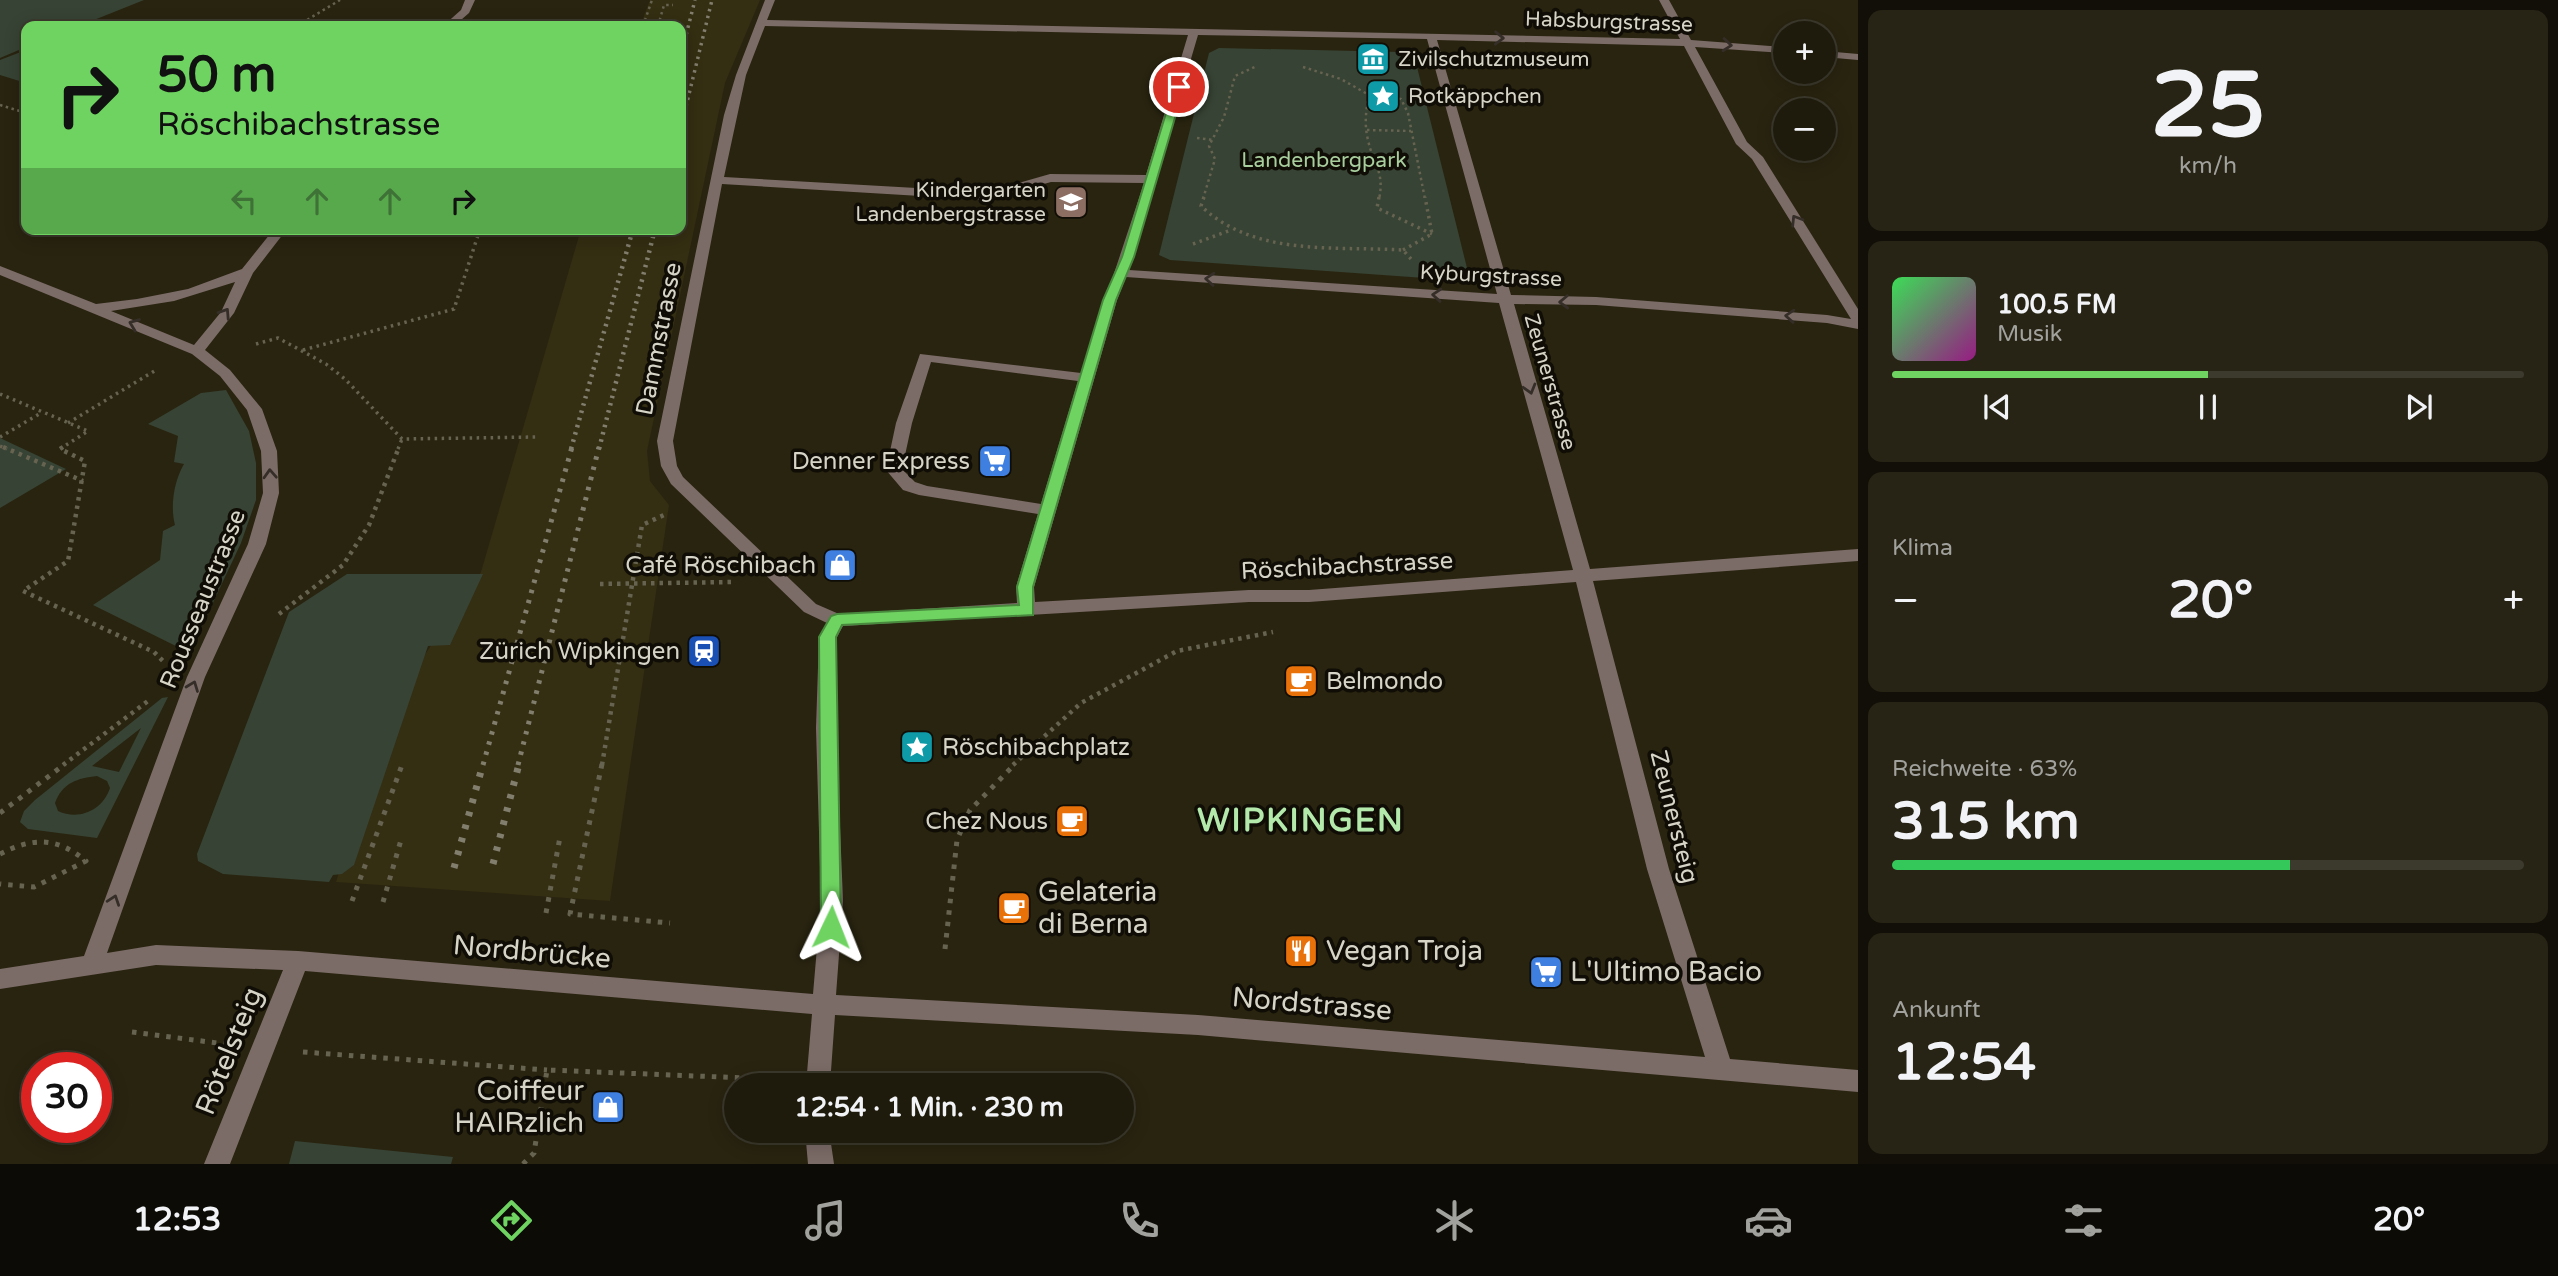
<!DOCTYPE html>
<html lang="de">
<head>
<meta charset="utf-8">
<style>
  :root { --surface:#1f1b0c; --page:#272415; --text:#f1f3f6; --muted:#a1a19d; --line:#3c392d; --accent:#6ed360 }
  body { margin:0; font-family:"Varela Round",sans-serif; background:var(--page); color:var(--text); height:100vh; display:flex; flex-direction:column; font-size:26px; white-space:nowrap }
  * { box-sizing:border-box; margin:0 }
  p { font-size:23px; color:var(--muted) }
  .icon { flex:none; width:38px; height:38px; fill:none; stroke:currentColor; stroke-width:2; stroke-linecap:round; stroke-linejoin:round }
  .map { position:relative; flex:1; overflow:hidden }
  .sheet { display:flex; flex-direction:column; gap:10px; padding:10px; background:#110f07; width:700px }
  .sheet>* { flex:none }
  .guide { position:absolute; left:21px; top:21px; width:665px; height:214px; border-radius:14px; box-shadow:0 4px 18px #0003,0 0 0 2px var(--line); background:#6ed360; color:#111; overflow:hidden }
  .controls { position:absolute; left:1773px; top:21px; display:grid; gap:14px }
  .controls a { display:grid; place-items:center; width:63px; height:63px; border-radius:50%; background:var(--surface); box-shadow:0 4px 18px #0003,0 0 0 2px var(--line); font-size:35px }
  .speed { position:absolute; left:21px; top:1052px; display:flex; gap:14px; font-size:35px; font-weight:700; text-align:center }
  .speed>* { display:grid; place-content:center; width:91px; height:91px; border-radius:50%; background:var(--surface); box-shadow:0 4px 18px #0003,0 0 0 2px var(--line); line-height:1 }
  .speed .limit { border:10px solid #d22; background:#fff; color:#111 }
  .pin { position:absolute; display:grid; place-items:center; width:60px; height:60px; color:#fff; margin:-30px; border:4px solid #fff; border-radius:50%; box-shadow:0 2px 7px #0007 }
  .me { position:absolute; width:77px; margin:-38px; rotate:2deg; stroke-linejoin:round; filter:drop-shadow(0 0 5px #0008) }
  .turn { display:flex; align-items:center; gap:24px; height:147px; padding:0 21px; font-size:32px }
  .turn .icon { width:91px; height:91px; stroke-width:2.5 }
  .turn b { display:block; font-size:49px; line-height:60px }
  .lanes { display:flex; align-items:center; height:66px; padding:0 21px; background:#0003; justify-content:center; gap:35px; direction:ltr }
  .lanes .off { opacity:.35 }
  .big { font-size:52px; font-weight:700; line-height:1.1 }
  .sheet .tile { flex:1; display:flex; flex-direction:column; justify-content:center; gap:10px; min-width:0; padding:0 24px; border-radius:14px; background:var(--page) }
  .sheet .dial { align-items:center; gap:0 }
  .dial b { font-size:91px; line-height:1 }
  .song { display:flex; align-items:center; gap:21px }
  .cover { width:84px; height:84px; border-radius:10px; background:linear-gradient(135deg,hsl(130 70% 55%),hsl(310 70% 35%)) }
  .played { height:7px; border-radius:4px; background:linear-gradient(90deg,var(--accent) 50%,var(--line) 50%) }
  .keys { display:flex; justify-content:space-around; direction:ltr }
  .heat { display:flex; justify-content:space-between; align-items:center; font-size:38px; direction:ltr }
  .charge { height:10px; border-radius:5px; background:linear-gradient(90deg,#34c759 63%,var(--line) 0) }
  .trip { position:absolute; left:724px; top:1073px; width:410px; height:70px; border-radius:35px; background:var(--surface); box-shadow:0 4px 18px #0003,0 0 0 2px var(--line); font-weight:700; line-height:70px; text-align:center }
  .dock { display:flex; height:112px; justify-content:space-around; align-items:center; background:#0c0b05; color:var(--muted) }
  .dock .icon { width:49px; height:49px }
  .dock .active { color:var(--accent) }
  .dock b { font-size:32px; color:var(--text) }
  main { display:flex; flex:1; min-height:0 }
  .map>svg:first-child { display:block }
  .built { fill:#342e12 }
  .green { fill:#374334; fill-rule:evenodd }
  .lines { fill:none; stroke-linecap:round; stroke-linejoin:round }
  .path-far3 { stroke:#676351; stroke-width:2.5; stroke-dasharray:2.5 3.5; stroke-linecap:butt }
  .path-far2 { stroke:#676351; stroke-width:3.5; stroke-dasharray:2.5 4.5; stroke-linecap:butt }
  .path-far1 { stroke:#676351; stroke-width:4.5; stroke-dasharray:3.5 5; stroke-linecap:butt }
  .path { stroke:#676351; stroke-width:5; stroke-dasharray:4.5 7; stroke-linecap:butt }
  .minor { fill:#7c6c68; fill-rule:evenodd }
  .rail-far3 { stroke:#827e6e; stroke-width:3.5; stroke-dasharray:2.5 4.5; stroke-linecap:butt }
  .rail-far2 { stroke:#827e6e; stroke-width:4.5; stroke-dasharray:2.5 5; stroke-linecap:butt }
  .rail-far1 { stroke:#827e6e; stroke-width:5; stroke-dasharray:3.5 7; stroke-linecap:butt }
  .rail { stroke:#827e6e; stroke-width:7; stroke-dasharray:4.5 9; stroke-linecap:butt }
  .oneway { stroke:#352e28 }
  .route { fill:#6ed360; stroke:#48893e; stroke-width:2 }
  .labels { text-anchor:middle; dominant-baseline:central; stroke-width:7; stroke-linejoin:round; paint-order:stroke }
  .far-street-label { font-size:21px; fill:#d6d3c7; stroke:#0f0d05 }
  .far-poi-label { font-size:21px; fill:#d6d3c7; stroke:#0f0d05; text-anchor:start }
  .far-park-label { font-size:21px; fill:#a8ce9e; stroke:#0f0d05 }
  .street-label { font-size:24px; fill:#d6d3c7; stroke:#0f0d05 }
  .poi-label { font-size:24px; fill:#d6d3c7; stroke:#0f0d05; text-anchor:end }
  .near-poi-label { font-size:28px; fill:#d6d3c7; stroke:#0f0d05; text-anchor:start }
  .near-street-label { font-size:28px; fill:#d6d3c7; stroke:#0f0d05 }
  .district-label { font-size:32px; font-weight:bold; letter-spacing:2px; fill:#b3e9ab; stroke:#0f0d05 }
</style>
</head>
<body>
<main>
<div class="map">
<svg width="1858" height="1164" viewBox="0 0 1858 1164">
  <rect width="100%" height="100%" fill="#292410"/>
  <path class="built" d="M650,0H760L725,83L647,451L650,481L669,505L610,901L336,882L396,697L481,572L581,229H681V26H640Z"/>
  <g class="green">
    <path d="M0,0H144L79,26H26V47L0,58Z"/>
    <path d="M1219,48L1401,52L1415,59L1468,272L1453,280L1170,260L1159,255L1209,53Z"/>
    <path d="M26,50V83L0,75V60Z"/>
    <path d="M226,390L249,431L256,463V500L241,543L194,643L184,650L93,605L160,560L163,531L175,525C170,506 174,481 184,464L174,462L178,436L148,424L201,393Z"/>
    <path d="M0,438L66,469L0,508Z"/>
    <path d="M347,574H483L450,645L428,646L354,865L342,874L333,875L329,882L223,874L198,861L197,854L289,612Z"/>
    <path d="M168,697L97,838L28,829L20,822L24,811L35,800L162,698ZM141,728L119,772L92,766ZM97,776L107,781L110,788C103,810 79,821 58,811L55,803C62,783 78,778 97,776Z"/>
    <path d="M295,1141L453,1157L451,1164H289Z"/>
  </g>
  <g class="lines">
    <g class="path-far3">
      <path d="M297,26L340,0"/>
      <path d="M643,26L652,0"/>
      <path d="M658,26L664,5H673"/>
      <path d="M1303,67L1341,79L1369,95L1401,99L1408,113L1425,199"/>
      <path d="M1369,95C1366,110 1364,124 1368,140C1373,164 1385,172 1379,199"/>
      <path d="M0,105L26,113"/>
      <path d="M1367,130L1411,131"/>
      <path d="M1197,138L1213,140"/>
      <path d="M1203,199L1215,159L1209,146L1224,117L1235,76L1257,66"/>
    </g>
    <g class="path-far2">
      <path d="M1204,197L1201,206C1255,257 1334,246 1403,250L1411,259"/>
      <path d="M1379,197L1377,208L1432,234"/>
      <path d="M314,230L388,229"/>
      <path d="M1193,244L1231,230"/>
      <path d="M1403,250L1432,234L1425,197"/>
      <path d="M256,344L278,338L326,364L345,379L402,439L536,437"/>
      <path d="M303,350L454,309L480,229"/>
      <path d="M0,394L88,431L60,449"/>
      <path d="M68,423L156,370"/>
      <path d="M0,437L41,413"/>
      <path d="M0,446L7,449"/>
      <path d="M398,449L402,439"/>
    </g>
    <g class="path-far1">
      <path d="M3,447L83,481"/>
      <path d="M63,447L60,449L85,461L68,561L23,591L154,652L164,662"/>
      <path d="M600,584L732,582"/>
      <path d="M279,614L343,565L369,525L399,447"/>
      <path d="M63,765L148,701"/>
      <path d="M602,765L642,525L664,515"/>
      <path d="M1013,765L1081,703L1177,651L1273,632"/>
    </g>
    <g class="path">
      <path d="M602,764L570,914L670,923"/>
      <path d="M0,813L65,764"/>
      <path d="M0,854C33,837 57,837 86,861L34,887L0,884"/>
      <path d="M352,901L402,765"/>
      <path d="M383,902L401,840"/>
      <path d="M546,913L560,837"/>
      <path d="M945,949L957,840L970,810L1015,764"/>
      <path d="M132,1032L225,1044"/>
      <path d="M303,1052L547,1070"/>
      <path d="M523,1164L534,1153L547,1070L746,1078"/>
    </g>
    <g class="minor">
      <path d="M465,0H475L469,13L454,26H443L461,10Z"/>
      <path d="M765,0H775L767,20L1680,39L1659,0H1669L1691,40L1785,47V53L1695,47L1747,142L1763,157L1858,309V329L1827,323L1596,305L1514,304L1590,569L1858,549V561L1593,581L1669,869L1730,1059L1858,1070V1092L1198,1035L835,1015L830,1085H806L812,1014L305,971L230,1164H204L283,970L156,965L0,989V969L84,956L187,677L248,544L263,493L261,451L247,410L220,376L192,354L0,275V266L96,304L137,299L188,289L242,269L274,229H287L253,273L234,313L205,350L230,370L262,409L277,451L279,493L266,544L205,677L107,953L156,945L298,951L813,994L821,901L816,728L819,637L827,623L804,612L671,484L661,466L657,441L724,115L736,75ZM765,26L1188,35L1146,175L1050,174L987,192L724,177L746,75ZM1198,35L1427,39L1497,294L1129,270ZM1437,40L1684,46L1736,144L1752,159L1851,319L1827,315L1596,297L1511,295ZM1051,182L1144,183L1081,373L920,354L896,423L886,470L903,490L919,495L1038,514L1016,587L1017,603L839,614L816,604L683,477L677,466L673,441L722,184L987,200ZM1126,277L1499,303L1573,570L1309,590H1249L1035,602L1034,587L1117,300ZM235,282L221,312L194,345L111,311L174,301ZM931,362L1078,381L1041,504L927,486L915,482L902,469L912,423ZM1576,582L1647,869L1705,1057L1198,1015L836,995L843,901L836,728L837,637L843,626L1249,602H1309Z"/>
      <path d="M1824,51L1858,54V60L1824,57Z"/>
      <path d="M805,1130H829L834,1164H808Z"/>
    </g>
    <g class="rail-far3">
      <path d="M681,55L695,0"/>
      <path d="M681,127L712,0"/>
    </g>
    <g class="rail-far2">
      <path d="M571,449L633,229"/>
      <path d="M599,449L655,229"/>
    </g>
    <g class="rail-far1">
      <path d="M483,765L572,447"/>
      <path d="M518,765L599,447"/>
    </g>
    <g class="rail">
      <path d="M493,864L519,764"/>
      <path d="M454,868L483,764"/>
    </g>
  </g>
  <defs><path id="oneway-chevron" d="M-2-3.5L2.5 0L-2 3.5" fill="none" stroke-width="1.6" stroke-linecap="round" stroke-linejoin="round" transform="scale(1.75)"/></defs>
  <g class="oneway">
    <use href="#oneway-chevron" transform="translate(1499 38) rotate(1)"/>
    <use href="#oneway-chevron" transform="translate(1727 45) rotate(5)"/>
    <use href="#oneway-chevron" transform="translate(1796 220) rotate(-122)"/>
    <use href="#oneway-chevron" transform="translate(1210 279) rotate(-176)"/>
    <use href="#oneway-chevron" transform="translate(1437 295) rotate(-176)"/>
    <use href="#oneway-chevron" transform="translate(1564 302) rotate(178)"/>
    <use href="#oneway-chevron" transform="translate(225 313) rotate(-57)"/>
    <use href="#oneway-chevron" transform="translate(1790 316) rotate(-176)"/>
    <use href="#oneway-chevron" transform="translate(134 324) rotate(-159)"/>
    <use href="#oneway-chevron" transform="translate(1530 389) rotate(74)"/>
    <use href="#oneway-chevron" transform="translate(270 474) rotate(-93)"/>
    <use href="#oneway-chevron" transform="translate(193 686) rotate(-69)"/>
    <use href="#oneway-chevron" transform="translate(114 900) rotate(-71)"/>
  </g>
  <path class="route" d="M1179,84L1184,87L1134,257L1116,300L1033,587V615L842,625L836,637L841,927L838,933L831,936L823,933L821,927L819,637L831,616L837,614L1019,605L1017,587L1103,300L1122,257L1174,87Z"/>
  <defs>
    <g id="museum-square" transform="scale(1.75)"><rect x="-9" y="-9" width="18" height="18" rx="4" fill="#0f9aa8" stroke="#0f0d05"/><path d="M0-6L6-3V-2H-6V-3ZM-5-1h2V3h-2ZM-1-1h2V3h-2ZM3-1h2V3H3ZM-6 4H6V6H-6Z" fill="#fff"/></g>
    <g id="sight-square" transform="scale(1.75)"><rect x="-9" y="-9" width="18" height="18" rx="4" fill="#0f9aa8" stroke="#0f0d05"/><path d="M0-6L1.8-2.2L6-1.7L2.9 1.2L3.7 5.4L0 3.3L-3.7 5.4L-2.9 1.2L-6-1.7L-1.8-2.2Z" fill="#fff"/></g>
    <g id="school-square" transform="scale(1.75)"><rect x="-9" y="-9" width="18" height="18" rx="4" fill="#8d6e63" stroke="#0f0d05"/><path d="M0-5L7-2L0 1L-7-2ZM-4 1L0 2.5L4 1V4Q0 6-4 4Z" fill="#fff"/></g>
    <g id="supermarket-square" transform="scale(1.75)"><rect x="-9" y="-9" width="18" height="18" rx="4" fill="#3f7fe0" stroke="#0f0d05"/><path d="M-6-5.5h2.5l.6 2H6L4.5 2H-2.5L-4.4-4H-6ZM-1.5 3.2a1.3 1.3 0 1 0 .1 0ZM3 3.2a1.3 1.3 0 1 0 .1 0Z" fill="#fff"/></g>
    <g id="shop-square" transform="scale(1.75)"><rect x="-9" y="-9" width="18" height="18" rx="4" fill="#3f7fe0" stroke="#0f0d05"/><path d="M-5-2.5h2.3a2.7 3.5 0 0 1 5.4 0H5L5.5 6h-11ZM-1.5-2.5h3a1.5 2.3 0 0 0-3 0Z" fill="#fff"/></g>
    <g id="station-square" transform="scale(1.75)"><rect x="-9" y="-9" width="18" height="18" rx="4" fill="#1a4fb4" stroke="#0f0d05"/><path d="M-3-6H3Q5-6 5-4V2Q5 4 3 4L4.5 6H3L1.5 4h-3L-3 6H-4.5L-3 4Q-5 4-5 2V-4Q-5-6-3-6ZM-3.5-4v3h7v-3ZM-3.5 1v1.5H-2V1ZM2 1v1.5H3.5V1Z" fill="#fff"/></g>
    <g id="cafe-square" transform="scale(1.75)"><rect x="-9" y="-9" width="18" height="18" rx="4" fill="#e8710a" stroke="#0f0d05"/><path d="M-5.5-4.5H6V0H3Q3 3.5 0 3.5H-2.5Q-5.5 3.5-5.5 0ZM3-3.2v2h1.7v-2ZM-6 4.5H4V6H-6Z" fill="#fff"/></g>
    <g id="restaurant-square" transform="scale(1.75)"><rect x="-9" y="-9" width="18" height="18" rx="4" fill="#e8710a" stroke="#0f0d05"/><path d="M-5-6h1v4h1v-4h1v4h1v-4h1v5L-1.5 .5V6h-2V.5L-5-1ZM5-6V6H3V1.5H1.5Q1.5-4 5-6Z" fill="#fff"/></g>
  </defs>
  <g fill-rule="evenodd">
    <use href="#museum-square" x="1373" y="59"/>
    <use href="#sight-square" x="1383" y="96"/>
    <use href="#school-square" x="1071" y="202"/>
    <use href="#supermarket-square" x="995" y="461"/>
    <use href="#shop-square" x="840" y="565"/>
    <use href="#station-square" x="704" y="651"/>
    <use href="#cafe-square" x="1301" y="681"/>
    <use href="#sight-square" x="917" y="747"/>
    <use href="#cafe-square" x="1072" y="821"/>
    <use href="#cafe-square" x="1014" y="908"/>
    <use href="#restaurant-square" x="1301" y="951"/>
    <use href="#supermarket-square" x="1546" y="972"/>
    <use href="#shop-square" x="608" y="1107"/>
  </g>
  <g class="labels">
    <g class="far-street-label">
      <text transform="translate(1609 22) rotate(2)">Habsburgstrasse</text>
      <text transform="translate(1491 276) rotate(3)">Kyburgstrasse</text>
      <text transform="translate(1550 382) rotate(74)">Zeunerstrasse</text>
    </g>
    <g class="far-poi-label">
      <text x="1398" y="59">Zivilschutzmuseum</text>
      <text x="1408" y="96">Rotkäppchen</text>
      <text x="1046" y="190" text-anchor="end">Kindergarten<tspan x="1046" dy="24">Landenbergstrasse</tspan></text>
    </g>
    <g class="far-park-label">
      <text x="1324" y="160">Landenbergpark</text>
    </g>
    <g class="street-label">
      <text transform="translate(659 339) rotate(-79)">Dammstrasse</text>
      <text transform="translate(1347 566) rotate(-3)">Röschibachstrasse</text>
      <text transform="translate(203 599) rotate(-68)">Rousseaustrasse</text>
      <text transform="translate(1674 817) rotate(76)">Zeunersteig</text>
    </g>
    <g class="poi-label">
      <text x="970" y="461">Denner Express</text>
      <text x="816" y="565">Café Röschibach</text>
      <text x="680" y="651">Zürich Wipkingen</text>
      <text x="1326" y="681" text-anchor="start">Belmondo</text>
      <text x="942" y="747" text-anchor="start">Röschibachplatz</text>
      <text x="1048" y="821">Chez Nous</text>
    </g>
    <g class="near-poi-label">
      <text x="1038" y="892">Gelateria<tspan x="1038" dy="32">di Berna</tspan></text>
      <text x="1326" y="951">Vegan Troja</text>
      <text x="1570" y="972">L'Ultimo Bacio</text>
      <text x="584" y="1091" text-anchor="end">Coiffeur<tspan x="584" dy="32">HAIRzlich</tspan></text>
    </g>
    <g class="near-street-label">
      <text transform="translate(532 952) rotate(5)">Nordbrücke</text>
      <text transform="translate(1312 1004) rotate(5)">Nordstrasse</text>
      <text transform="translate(229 1051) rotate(-68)">Rötelsteig</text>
    </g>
    <g class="district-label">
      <text x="1301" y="821">WIPKINGEN</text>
    </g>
  </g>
</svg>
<div class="controls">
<a>+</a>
<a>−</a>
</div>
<div class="speed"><div class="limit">30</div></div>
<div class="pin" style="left:1179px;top:87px;background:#d93025"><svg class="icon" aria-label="arrive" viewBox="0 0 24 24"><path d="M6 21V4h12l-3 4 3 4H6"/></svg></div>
<svg class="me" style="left:831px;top:927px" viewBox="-20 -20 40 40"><path d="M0-17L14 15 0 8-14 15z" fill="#6ed360" stroke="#fff" stroke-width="4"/></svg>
<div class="trip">12:54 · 1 Min. · 230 m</div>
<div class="guide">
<div class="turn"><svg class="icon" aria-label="right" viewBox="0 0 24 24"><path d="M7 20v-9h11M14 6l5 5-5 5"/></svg><div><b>50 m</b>Röschibachstrasse</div></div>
<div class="lanes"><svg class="icon off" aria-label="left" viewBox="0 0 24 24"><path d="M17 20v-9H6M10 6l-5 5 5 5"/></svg><svg class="icon off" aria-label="ahead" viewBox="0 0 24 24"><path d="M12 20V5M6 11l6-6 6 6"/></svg><svg class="icon off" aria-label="ahead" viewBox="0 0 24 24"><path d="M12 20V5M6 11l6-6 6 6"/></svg><svg class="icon" aria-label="right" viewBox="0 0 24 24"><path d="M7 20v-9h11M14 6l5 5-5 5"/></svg></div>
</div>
</div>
<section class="sheet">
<div class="tile dial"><b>25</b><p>km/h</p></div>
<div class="tile">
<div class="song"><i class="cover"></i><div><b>100.5 FM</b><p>Musik</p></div></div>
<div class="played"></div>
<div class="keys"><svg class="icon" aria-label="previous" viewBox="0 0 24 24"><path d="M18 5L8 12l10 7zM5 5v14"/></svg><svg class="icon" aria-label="pause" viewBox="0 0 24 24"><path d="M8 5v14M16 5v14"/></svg><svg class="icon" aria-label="next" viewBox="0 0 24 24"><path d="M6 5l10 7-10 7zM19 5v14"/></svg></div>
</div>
<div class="tile"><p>Klima</p>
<div class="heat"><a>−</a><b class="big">20°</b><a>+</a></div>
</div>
<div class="tile"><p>Reichweite · 63%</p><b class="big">315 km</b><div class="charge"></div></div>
<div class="tile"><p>Ankunft</p><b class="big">12:54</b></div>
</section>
</main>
<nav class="dock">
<b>12:53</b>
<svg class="icon active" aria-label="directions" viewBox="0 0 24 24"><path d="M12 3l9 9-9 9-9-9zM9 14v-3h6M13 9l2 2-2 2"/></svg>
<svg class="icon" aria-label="music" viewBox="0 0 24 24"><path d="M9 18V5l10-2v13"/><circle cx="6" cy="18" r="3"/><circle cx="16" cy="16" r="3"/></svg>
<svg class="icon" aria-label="phone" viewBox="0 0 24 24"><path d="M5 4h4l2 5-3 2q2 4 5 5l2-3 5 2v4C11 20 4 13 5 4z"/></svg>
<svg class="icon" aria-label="climate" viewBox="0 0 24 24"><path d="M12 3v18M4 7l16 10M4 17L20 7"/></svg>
<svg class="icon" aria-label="car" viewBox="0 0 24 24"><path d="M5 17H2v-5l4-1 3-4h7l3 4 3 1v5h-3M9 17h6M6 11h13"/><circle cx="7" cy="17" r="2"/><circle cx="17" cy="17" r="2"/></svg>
<svg class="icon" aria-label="filters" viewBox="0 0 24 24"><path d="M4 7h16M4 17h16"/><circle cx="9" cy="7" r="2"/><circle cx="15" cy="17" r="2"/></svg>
<b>20°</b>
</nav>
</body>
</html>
